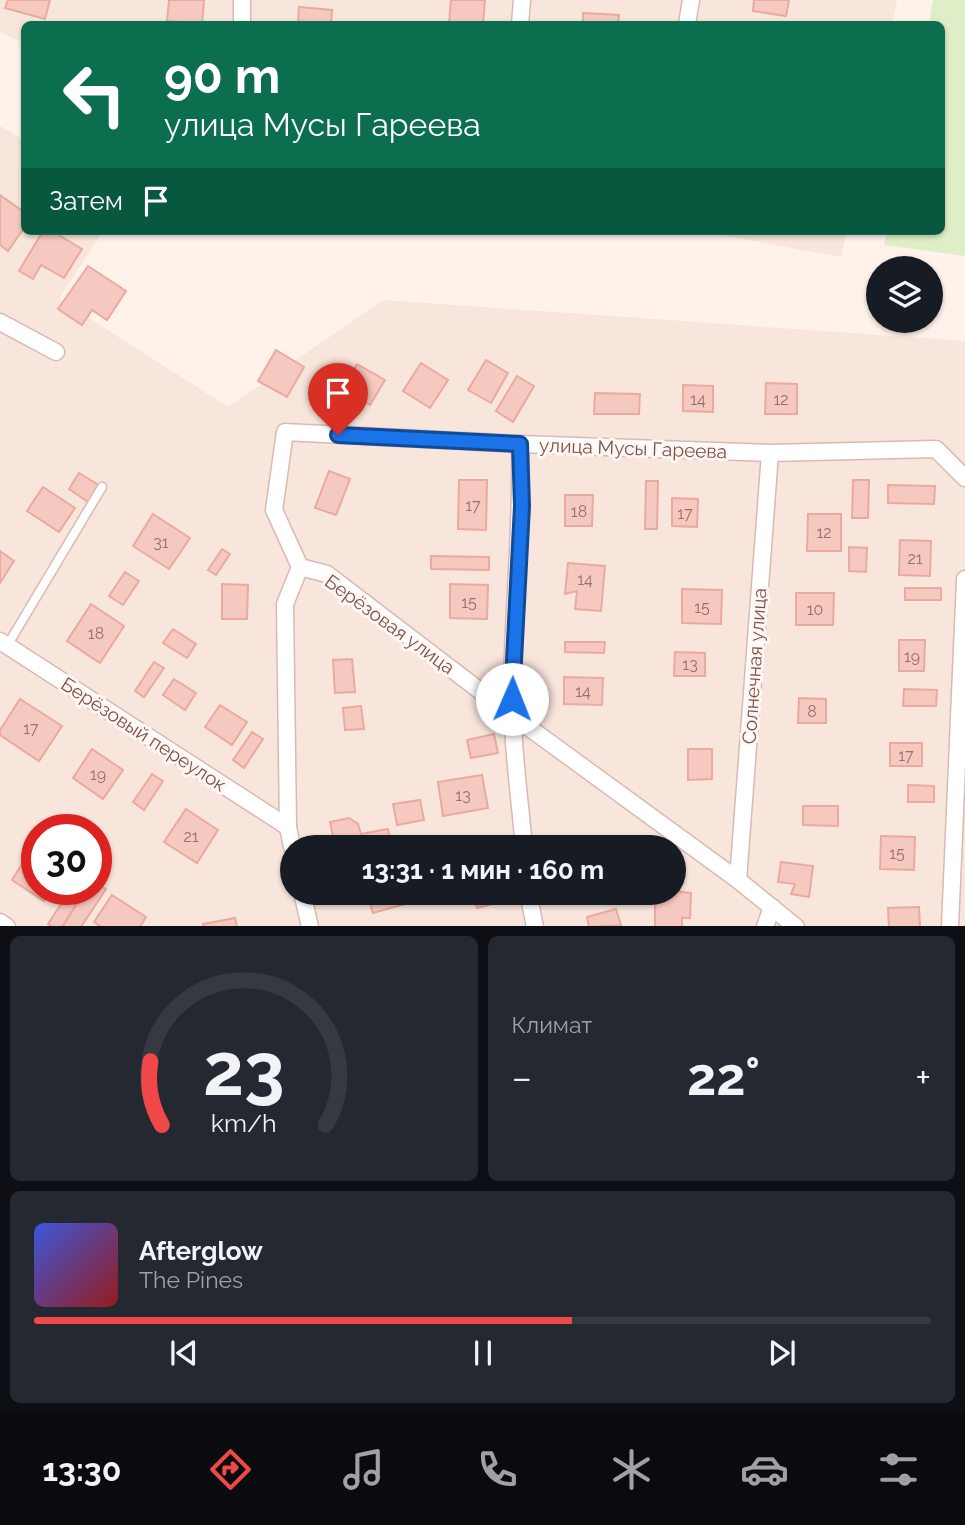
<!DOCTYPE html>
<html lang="ru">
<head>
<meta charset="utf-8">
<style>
  :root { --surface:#171b24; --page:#242831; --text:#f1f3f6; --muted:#9ea1a6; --line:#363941; --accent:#f04849 }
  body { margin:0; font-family:Raleway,sans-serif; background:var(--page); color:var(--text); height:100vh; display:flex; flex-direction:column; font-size:26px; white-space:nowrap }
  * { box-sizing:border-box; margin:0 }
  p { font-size:23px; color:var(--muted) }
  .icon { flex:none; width:38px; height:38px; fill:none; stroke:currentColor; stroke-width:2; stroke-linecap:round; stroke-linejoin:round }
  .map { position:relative; height:926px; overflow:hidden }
  .drawer { display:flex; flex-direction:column; gap:10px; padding:10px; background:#0d0f14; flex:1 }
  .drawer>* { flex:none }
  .guide { position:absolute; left:21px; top:21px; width:924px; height:214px; border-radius:10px; box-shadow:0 2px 5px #0004; background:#0b6e4f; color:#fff; overflow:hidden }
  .controls { position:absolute; left:866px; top:256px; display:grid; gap:14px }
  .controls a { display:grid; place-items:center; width:77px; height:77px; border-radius:50%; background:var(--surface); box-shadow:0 2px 5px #0004; font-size:35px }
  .speed { position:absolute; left:21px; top:814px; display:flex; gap:14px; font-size:35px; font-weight:700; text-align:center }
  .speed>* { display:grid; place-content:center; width:91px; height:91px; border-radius:50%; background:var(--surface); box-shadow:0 2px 5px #0004; line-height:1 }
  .speed .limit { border:10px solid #d22; background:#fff; color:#111 }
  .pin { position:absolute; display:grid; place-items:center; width:60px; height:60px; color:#fff; margin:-72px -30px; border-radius:50% 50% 50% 0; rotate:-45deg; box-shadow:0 0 7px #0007 }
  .pin .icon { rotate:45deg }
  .me { position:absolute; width:77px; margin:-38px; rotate:1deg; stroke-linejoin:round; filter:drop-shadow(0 0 5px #0008) }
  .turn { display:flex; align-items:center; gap:24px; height:147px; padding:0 28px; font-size:32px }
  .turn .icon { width:91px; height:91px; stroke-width:2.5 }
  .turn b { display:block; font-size:49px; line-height:60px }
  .then { display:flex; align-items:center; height:66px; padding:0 28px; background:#0003; gap:14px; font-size:26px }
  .big { font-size:52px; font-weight:700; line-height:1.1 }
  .drawer .card { flex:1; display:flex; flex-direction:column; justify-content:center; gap:10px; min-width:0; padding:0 24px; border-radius:10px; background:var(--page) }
  .drawer .dial { align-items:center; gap:0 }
  .dial svg { height:182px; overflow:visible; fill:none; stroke:var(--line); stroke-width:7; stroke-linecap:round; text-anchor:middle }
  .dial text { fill:var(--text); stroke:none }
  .song { display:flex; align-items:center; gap:21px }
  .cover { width:84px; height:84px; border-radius:10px; background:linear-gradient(135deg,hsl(230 70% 55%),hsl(0 70% 35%)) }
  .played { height:7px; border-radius:4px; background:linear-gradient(90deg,var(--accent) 60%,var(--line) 60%) }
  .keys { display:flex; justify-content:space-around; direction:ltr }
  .heat { display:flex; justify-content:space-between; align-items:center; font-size:38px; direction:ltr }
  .drawer .tiles { flex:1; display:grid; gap:10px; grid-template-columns:1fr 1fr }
  .card:last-child { grid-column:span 2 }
  .trip { position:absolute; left:280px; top:835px; width:406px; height:70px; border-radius:35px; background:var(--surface); box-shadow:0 2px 5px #0004; font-weight:700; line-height:70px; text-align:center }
  .dock { display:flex; height:112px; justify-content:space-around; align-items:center; background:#090b0e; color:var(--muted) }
  .dock .icon { width:49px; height:49px }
  .dock .on { color:var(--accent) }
  .dock b { font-size:32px; color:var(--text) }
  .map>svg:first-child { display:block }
  .residential { fill:#f8e5db; fill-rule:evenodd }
  .green { fill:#e0eec7 }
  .building { fill:#f6c9c0; stroke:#eaaa9f; stroke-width:2 }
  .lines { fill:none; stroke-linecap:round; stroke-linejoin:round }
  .lane-casing { stroke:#d7bbb3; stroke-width:11 }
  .street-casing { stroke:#d7bbb3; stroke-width:19 }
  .lane { stroke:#fff; stroke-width:8 }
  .street { stroke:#fff; stroke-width:16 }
  .route-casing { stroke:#114b97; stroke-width:18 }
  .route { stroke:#1a73e8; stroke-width:12 }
  .labels { text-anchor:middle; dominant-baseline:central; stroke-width:6; stroke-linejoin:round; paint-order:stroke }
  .number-label { font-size:16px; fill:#9b6f68 }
  .street-label { font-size:19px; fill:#7d514a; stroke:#fff7f3 }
</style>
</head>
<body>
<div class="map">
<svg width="965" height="927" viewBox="0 0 965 927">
  <rect width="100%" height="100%" fill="#fef2eb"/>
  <g class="residential">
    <path d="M0,0H897L892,24H24V43L0,32Z"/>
    <path d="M0,126L24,140V231H103L59,299L228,407L383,300L965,341V926H0ZM37,830H96V889H37ZM292,847H674V892H292Z"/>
    <path d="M700,231H847L841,257Z"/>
  </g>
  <path class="green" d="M933,0H965V256L884,245L887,231H942V24H929Z"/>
  <g class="building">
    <path d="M8,0H50L45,19L5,8Z"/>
    <path d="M169,0H204L202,24L167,21Z"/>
    <path d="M451,0H485L483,24H449Z"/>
    <path d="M754,0H789L786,16L753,11Z"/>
    <path d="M299,7L332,10L331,24H298Z"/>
    <path d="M583,13L619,15L618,24H583Z"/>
    <path d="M0,195L24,212V228L8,251L0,245Z"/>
    <path d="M43,231H52L82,249L64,278L41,265L33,279L19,271Z"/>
    <path d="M88,266L126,291L107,320L92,310L82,325L58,309Z"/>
    <path d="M276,350L304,367L287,397L258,381Z"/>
    <path d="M486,360L508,373L491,403L468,390Z"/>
    <path d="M421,363L448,380L430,408L403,391Z"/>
    <path d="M357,364L385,380L370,405L343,389Z"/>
    <path d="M517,376L534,386L513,422L496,411Z"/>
    <path d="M766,383L797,384V414H765Z"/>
    <path d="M683,385L713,386V412L683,411Z"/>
    <path d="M595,393L640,394L639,414H594Z"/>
    <path d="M329,471L350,479L336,515L315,508Z"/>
    <path d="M79,473L102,487L91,504L69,489Z"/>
    <path d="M459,480H487L486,530L458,529Z"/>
    <path d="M853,480H869L868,518H852Z"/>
    <path d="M646,481H658L657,529H645Z"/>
    <path d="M888,485L935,486L934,504L888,503Z"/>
    <path d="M43,487L75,508L59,532L27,511Z"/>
    <path d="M565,495H593L592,526H565Z"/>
    <path d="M672,498L698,499L697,527L672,526Z"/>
    <path d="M153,514L190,538L169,569L133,546Z"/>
    <path d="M808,514H841V551H807Z"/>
    <path d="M900,540L931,541L930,576L899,575Z"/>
    <path d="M849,547L867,548L866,572L849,571Z"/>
    <path d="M222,549L230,554L216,575L208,570Z"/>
    <path d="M0,551L14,561L0,583Z"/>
    <path d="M431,556L489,557V570L431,569Z"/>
    <path d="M568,563L605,566L601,611L575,609L577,591L565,594Z"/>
    <path d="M125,572L139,581L123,605L109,596Z"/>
    <path d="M222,584L248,585L247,619H222Z"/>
    <path d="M450,584L488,585L487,619L450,618Z"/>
    <rect x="905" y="588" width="36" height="12"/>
    <path d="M682,589L722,590L721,624L682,623Z"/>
    <path d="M796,593H834L833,625H796Z"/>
    <path d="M91,604L124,626L100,663L67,641Z"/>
    <path d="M173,629L196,644L187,658L163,643Z"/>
    <path d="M899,640H925L924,671H899Z"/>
    <path d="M565,642H605L604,653L565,652Z"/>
    <path d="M675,652L705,653V676H674Z"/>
    <path d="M352,659L355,692L335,693L333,660Z"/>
    <path d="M154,662L164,668L144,697L135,691Z"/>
    <path d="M564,677L603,678L602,705L564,704Z"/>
    <path d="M174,679L196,693L185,710L163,695Z"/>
    <path d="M904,689L937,690L936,706H903Z"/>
    <path d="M799,698L826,699V723H798Z"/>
    <path d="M20,699L62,726L39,761L0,735V730Z"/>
    <path d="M220,705L247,722L232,745L205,727Z"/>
    <path d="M361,706L364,729L345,730L343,708Z"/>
    <path d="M252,732L263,739L244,768L233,760Z"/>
    <path d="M494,734L498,753L471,758L467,740Z"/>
    <rect x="890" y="743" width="32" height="23"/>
    <path d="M92,749L123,770L103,799L73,778Z"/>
    <path d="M688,749H712V779L688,780Z"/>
    <path d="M152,774L163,781L144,810L133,802Z"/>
    <path d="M482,775L488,808L443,816L438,782Z"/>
    <path d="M908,785L934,786V802H908Z"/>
    <path d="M420,800L424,820L397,825L393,804Z"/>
    <path d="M803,806H838V826L803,825Z"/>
    <path d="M186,809L218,830L197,863L164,842Z"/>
    <path d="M349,818L358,824L361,834L388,829L392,846L335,847L330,822Z"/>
    <path d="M881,836L915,837L914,870L880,869Z"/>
    <path d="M31,850L37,854V889H51L44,901L12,880Z"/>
    <path d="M781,862L813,866L809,897L791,894L795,884L778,882Z"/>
    <path d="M96,883L106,889L81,927H62L86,889H96Z"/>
    <path d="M71,889H86L62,927H52L48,924Z"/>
    <path d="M674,891L691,893L690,918H682V927H655V892Z"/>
    <path d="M367,892H402L405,904L373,913Z"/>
    <path d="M473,892H498L500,902L477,908Z"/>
    <path d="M112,895L146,917L140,927H101L94,922Z"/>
    <path d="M919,907L920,927H889L888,908Z"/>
    <path d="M616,909L621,925L589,927L587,917Z"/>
    <path d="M235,918L237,927H203V924Z"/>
  </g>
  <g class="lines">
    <g class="lane-casing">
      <path id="lane" d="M7,646L102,487"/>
    </g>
    <g class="street-casing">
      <g id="street">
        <path d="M242,24V0"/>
        <path d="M520,24L522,0"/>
        <path d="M687,24L691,0"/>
        <path d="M0,322L56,352"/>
        <path d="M520,444C522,524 514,601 512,681C511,736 519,792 524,847"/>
        <path d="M300,567L274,510L285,432L520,444L770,453L936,449L965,478"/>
        <path d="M300,567L327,574L513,716L738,880L796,927"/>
        <path d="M0,641L288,827"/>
        <path d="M292,847L288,827L285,604L300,567"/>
        <path d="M738,880L770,453"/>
        <path d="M302,892L310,927"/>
        <path d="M528,892L535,927"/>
        <path d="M0,922L7,927"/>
        <path d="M765,927L772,907"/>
        <path d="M950,927L965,579"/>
      </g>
    </g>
    <use href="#lane" class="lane"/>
    <use href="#street" class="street"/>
  </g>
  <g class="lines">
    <g class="route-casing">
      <path id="route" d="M338,435L520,444L522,506L512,699"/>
    </g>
    <use href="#route" class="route"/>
  </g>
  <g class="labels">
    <g class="number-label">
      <text x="698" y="399">14</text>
      <text x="781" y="399">12</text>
      <text x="473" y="505">17</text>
      <text x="579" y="511">18</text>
      <text x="685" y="513">17</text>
      <text x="824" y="532">12</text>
      <text x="161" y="542">31</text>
      <text x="915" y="558">21</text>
      <text x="585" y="579">14</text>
      <text x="469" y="602">15</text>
      <text x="702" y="607">15</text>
      <text x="815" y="609">10</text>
      <text x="96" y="633">18</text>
      <text x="912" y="656">19</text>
      <text x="690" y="664">13</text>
      <text x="583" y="691">14</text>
      <text x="812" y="711">8</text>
      <text x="31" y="728">17</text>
      <text x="906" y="755">17</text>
      <text x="98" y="774">19</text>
      <text x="463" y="795">13</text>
      <text x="191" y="836">21</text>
      <text x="897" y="853">15</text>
    </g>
    <g class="street-label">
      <text transform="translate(633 448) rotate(2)">улица Мусы Гареева</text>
      <text transform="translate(390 624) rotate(36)">Берёзовая улица</text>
      <text transform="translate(754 666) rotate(-86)">Солнечная улица</text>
      <text transform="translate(144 734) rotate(33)">Берёзовый переулок</text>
    </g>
  </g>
</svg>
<div class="controls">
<a><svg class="icon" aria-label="layers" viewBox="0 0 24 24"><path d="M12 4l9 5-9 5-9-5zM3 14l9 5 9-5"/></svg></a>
</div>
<div class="speed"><div class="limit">30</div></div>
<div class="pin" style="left:338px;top:435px;background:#d93025"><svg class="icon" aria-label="arrive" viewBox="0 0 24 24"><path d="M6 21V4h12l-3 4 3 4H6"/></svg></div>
<svg class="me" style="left:512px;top:699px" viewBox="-20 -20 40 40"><circle r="19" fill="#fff"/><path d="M0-13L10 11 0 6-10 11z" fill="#1a73e8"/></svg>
<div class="trip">13:31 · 1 мин · 160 m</div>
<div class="guide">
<div class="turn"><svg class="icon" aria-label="left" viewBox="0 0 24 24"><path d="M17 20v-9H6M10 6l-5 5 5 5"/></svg><div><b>90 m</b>улица Мусы Гареева</div></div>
<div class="then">Затем<svg class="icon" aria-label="arrive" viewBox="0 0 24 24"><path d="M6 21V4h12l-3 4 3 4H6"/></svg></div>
</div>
</div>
<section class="drawer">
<div class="tiles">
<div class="card dial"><svg viewBox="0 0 100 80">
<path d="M14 69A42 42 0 1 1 86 69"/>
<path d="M14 69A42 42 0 0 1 9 41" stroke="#f04849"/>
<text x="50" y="56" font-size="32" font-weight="700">23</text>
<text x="50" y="72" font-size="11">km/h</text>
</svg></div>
<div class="card"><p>Климат</p>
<div class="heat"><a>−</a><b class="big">22°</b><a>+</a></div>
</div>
<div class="card">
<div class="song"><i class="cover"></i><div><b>Afterglow</b><p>The Pines</p></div></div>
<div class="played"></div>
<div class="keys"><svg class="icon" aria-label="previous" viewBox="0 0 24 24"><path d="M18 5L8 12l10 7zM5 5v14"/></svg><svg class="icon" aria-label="pause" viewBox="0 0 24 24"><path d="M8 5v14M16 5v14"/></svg><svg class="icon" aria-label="next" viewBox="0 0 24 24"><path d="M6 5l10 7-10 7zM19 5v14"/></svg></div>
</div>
</div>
</section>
<nav class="dock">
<b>13:30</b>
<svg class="icon on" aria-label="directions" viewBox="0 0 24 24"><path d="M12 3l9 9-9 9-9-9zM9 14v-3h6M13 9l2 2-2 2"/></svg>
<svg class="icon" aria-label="music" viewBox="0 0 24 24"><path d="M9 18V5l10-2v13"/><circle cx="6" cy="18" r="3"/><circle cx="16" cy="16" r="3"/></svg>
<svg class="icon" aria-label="phone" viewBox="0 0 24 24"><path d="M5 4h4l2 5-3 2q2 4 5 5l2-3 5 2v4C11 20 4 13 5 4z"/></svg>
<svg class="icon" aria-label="climate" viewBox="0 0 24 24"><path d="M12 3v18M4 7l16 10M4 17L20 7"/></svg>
<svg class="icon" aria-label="car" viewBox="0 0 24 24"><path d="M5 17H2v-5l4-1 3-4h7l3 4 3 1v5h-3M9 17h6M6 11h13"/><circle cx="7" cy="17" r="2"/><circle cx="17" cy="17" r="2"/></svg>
<svg class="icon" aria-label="filters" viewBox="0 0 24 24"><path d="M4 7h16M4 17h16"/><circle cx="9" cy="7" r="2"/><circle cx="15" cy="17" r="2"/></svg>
</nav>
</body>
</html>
